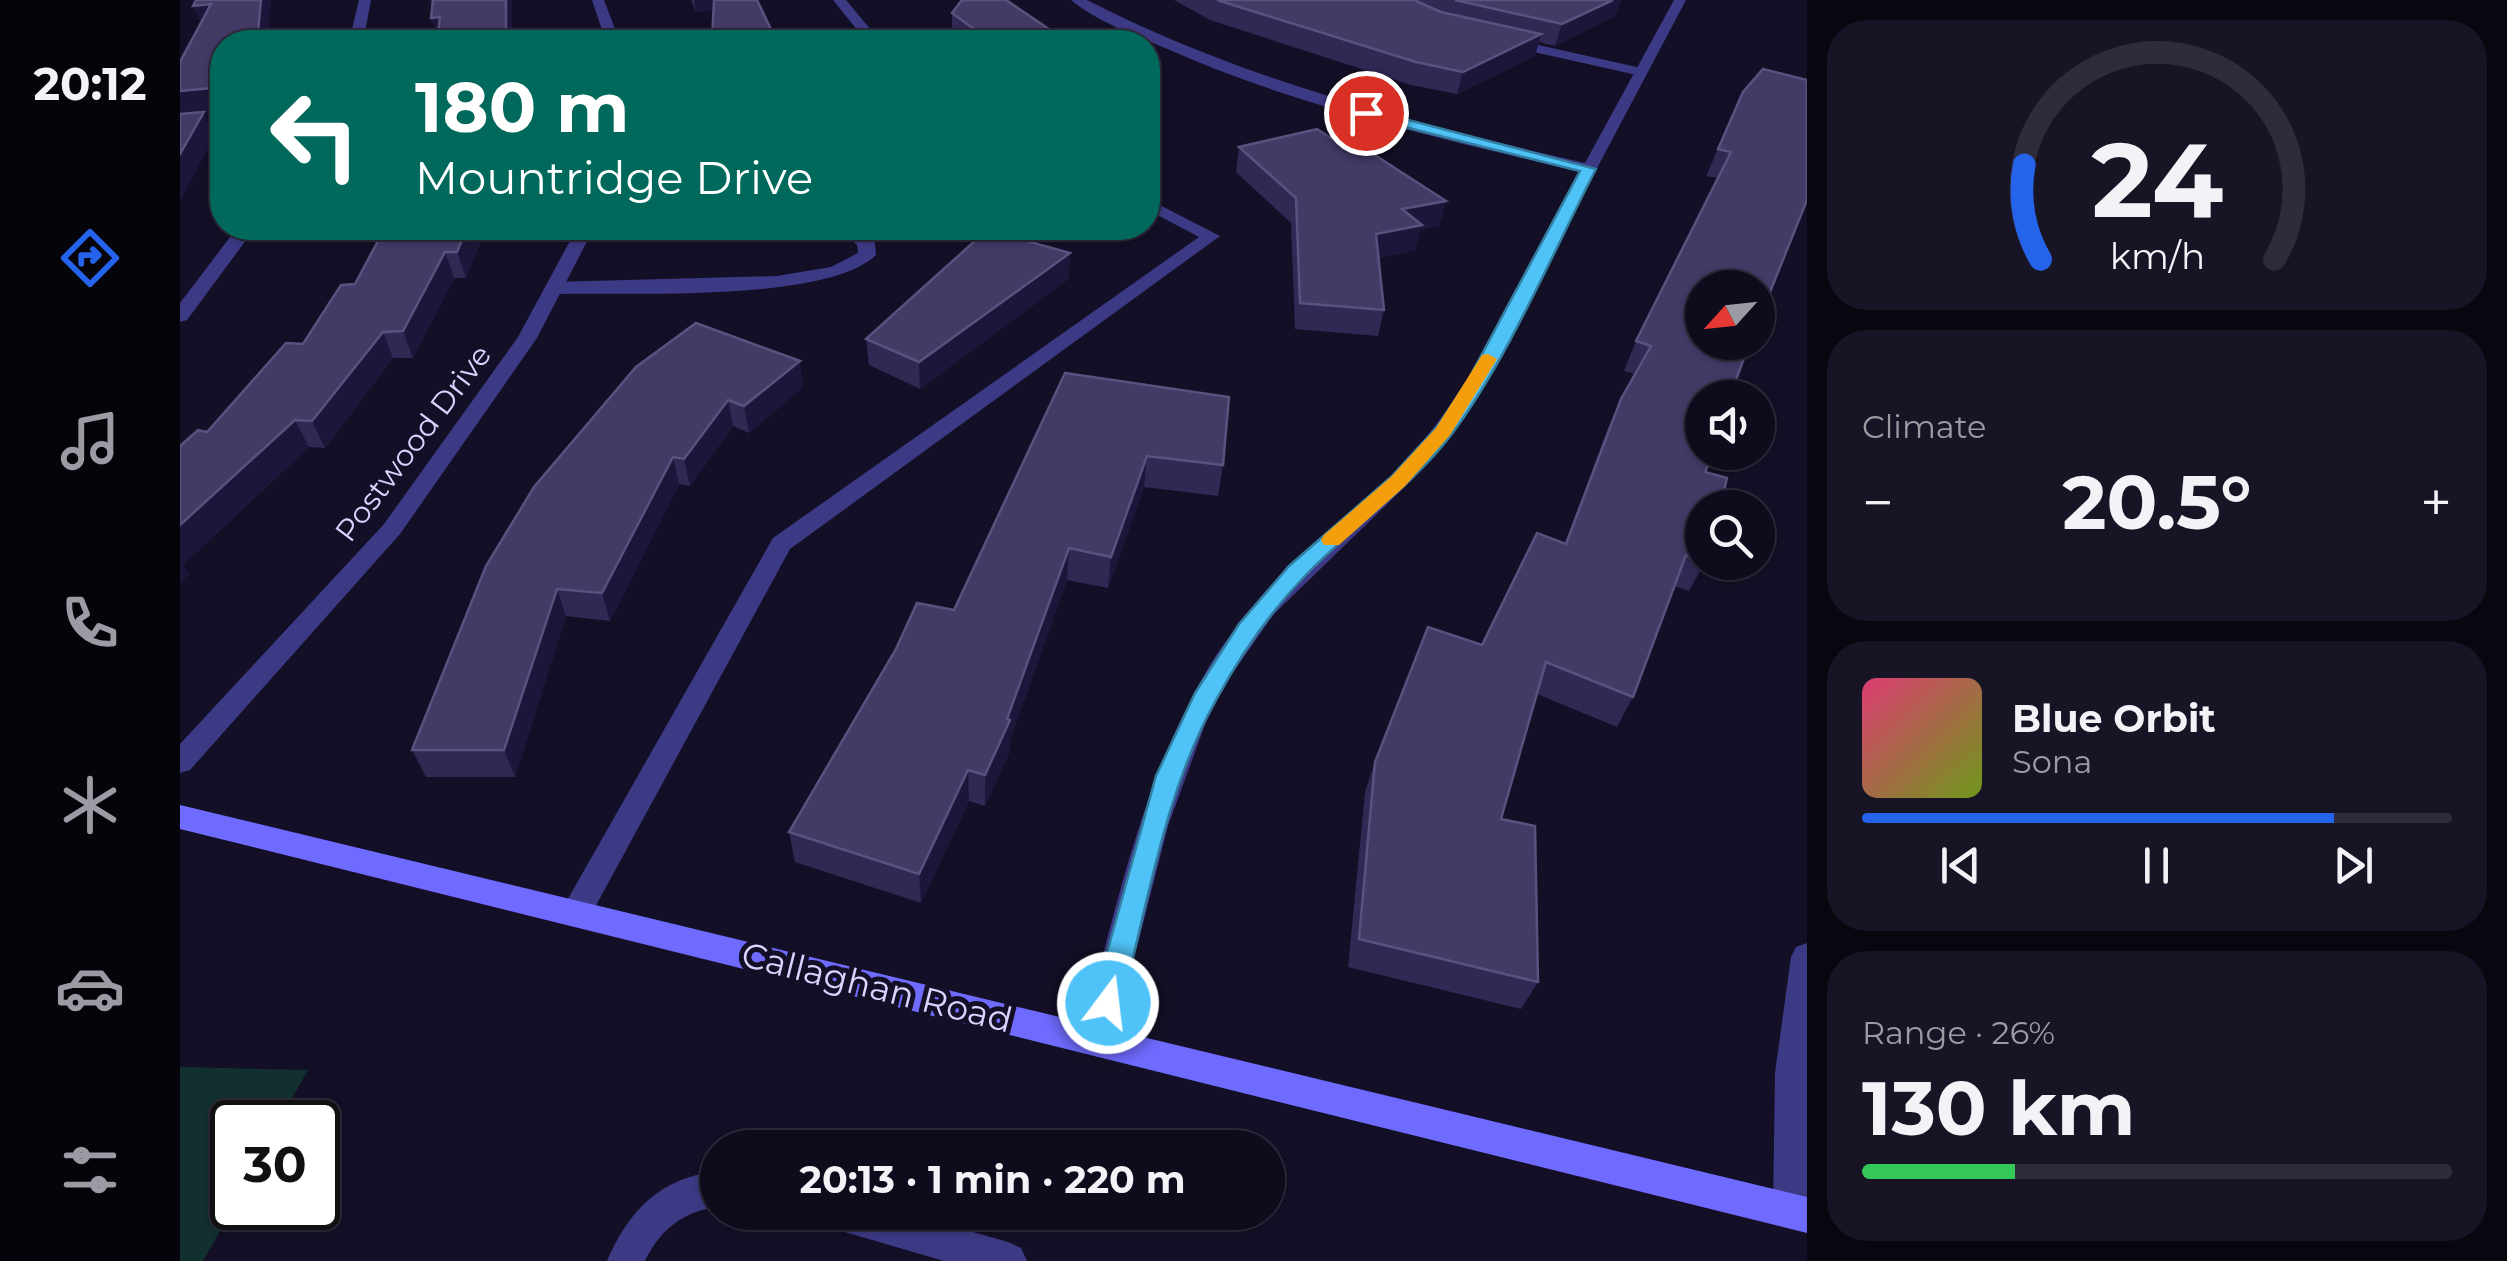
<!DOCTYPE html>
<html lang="en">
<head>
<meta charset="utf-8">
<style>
  :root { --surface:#0e0b1c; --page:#171425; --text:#f1f3f6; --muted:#9b9ba3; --line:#2e2b3b; --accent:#2563eb }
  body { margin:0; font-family:Montserrat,sans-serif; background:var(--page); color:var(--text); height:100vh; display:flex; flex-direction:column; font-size:38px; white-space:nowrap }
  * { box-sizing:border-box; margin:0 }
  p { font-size:32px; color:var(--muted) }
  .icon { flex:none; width:55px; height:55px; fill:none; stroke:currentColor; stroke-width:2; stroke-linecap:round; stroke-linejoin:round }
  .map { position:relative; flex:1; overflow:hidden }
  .sheet { display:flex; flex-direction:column; gap:20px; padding:20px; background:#08060f; width:700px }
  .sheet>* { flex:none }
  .guide { position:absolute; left:30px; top:30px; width:950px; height:210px; border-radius:40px; box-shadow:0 2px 8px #0004,0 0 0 2px var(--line); background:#00695c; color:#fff; overflow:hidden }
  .needle { width:65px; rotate:243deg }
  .buttons { position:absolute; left:1505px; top:270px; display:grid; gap:20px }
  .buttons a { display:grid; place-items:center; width:90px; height:90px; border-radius:50%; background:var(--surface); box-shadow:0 2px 8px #0004,0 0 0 2px var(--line); font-size:50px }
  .speed { position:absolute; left:30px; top:1100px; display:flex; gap:20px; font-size:50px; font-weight:700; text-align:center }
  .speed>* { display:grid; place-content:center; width:130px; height:130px; border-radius:50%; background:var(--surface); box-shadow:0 2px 8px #0004,0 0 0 2px var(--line); line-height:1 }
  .speed .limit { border:5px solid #111; border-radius:15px; background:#fff; color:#111 }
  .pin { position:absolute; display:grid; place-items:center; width:85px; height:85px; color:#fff; margin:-42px; border:5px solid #fff; border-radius:50%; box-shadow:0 2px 10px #0007 }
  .me { position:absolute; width:110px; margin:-55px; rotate:15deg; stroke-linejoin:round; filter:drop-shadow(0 0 8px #0008) }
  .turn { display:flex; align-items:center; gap:35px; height:210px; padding:0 40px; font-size:45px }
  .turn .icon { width:130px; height:130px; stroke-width:2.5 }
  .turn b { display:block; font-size:70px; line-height:85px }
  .big { font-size:75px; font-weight:700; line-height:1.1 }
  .sheet .card { flex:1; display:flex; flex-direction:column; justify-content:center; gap:15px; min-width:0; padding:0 35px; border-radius:40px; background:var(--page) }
  .sheet .dial { align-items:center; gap:0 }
  .dial svg { height:260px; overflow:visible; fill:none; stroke:var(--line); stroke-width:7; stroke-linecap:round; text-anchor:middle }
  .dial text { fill:var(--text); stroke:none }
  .song { display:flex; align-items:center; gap:30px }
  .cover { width:120px; height:120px; border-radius:15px; background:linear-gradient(135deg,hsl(340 70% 55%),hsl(80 70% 35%)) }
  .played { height:10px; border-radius:5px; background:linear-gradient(90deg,var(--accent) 80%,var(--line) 80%) }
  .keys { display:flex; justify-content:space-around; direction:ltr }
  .heat { display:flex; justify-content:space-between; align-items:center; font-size:55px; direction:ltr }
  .charge { height:15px; border-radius:8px; background:linear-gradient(90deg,#34c759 26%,var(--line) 0) }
  .trip { position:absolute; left:520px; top:1130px; width:585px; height:100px; border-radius:50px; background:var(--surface); box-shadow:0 2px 8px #0004,0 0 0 2px var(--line); font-weight:700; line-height:100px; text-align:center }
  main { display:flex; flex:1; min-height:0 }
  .tabs { display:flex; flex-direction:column; width:180px; justify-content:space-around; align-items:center; background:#06040b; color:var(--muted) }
  .tabs .icon { width:70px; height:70px }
  .tabs .current { color:var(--accent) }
  .tabs b { font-size:45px; color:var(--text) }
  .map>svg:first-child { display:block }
  .green { fill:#12302f }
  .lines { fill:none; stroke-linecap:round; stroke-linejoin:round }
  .service { fill:#3d3a85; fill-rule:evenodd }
  .minor { fill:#3d3a85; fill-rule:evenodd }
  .secondary { fill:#6f6bff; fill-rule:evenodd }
  .wall { fill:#312854 }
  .shaded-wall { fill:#1d163a }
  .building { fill:#433a66; stroke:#5a527e; stroke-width:2.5 }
  .route { fill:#4fc3f7; stroke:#337fa1; stroke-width:2.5 }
  .slow { fill:#f59e0b }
  .labels { text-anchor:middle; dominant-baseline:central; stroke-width:10; stroke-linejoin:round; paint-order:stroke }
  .street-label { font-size:30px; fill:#d9d4ff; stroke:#130f26 }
  .near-street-label { font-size:35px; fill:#d9d4ff; stroke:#130f26 }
</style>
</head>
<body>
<main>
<nav class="tabs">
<b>20:12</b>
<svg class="icon current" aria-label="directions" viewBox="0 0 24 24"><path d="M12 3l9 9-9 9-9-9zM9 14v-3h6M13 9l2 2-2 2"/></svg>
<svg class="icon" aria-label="music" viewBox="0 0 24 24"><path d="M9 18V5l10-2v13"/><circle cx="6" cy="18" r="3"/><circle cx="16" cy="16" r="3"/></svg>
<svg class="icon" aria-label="phone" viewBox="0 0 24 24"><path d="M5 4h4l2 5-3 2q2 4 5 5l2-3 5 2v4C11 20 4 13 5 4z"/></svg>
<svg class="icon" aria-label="climate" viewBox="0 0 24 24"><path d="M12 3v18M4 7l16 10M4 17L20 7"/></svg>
<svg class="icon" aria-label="car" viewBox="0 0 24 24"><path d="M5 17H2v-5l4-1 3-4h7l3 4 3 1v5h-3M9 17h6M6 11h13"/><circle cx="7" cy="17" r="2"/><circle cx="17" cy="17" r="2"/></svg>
<svg class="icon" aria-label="filters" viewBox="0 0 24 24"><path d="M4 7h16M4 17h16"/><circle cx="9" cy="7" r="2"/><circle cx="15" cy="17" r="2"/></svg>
</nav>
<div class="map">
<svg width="1627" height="1261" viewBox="0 0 1627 1261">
  <rect width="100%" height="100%" fill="#130f26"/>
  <path class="green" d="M0,1067L128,1070L99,1122H52L53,1208L23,1261H0Z"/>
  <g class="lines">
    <g class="service">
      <path d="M179,0H191L183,42H169Z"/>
      <path d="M653,0H666L701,42H687Z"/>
      <path d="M1323,37L1461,68L1468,72L1461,76L1318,44V38Z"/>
      <path d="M968,199L1040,236L610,549L407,922L396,926L385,922L381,913L385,904L593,538L1019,237L968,210Z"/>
      <path d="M57,228H75L7,320L0,322V303Z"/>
      <path d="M659,228H677L695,243L696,255C647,303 446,292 374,294L365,288L374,282L597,276L651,267L678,253L677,245Z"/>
      <path d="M1627,943V1216L1624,1224L1611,1229L1598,1224L1593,1211L1595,1073L1611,957L1616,947Z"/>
    </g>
    <g class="minor">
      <path d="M412,0H424L440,42H426Z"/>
      <path d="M891,0H907C1065,81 1233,123 1405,163L1494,0H1506L1297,395L1235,477L1094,614L1049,678L1026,722L988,826L933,1041L929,1052L917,1057L905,1052L901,1041C934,915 961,784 1027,670C1079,582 1163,531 1229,457C1303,375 1348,268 1400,172C1260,138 1117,107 985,48C954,35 916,21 891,0Z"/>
      <path d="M397,228H414L357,338L220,534L10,770L0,773V744L204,524L338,337Z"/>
      <path d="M538,1171V1207C503,1211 480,1230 465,1261H427C449,1210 480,1178 538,1171Z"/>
      <path d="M640,1212H723L828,1242L841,1248L847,1261H764L658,1230L645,1225Z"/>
    </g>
    <path class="secondary" d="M0,805L1627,1197V1233L0,829Z"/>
  </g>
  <g class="wall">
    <path d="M511,0H577L596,42H532L533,10L516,12Z"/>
    <path d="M994,0H1441L1435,16L1375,46L1359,42L1355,56L1277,94L1231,85L1030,20Z"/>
    <path d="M772,13L888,42H785L772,33Z"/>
    <path d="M1563,92L1589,292L1553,388L1525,472L1522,508V562H1525L1509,591L1494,586L1453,697L1437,727L1357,694L1321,819L1358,982L1341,1009L1168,967L1185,792L1195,762L1302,645L1385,543L1428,428L1441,399L1455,374L1444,371L1456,341L1538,178L1526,176Z"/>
    <path d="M1059,147L1171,151L1266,201L1259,226L1240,230L1235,250L1199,258L1204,310L1198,336L1115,329L1111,223L1056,172Z"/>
    <path d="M205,228H306L286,278H274L233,358H213L145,448L129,447L3,565L9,574L0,582L27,432L123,344L175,284Z"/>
    <path d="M794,228H863L827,236L890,253L888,279L740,389L689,365L686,339L801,235Z"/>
    <path d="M516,323L623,387L569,433L553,426L510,486L499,484L430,621L386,616L335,777H246L232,750Z"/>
    <path d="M885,373L1043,465L1038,496L964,487L928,588L887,580L830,740V751L805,806L789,801L741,903L615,862L609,832L774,610Z"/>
  </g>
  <g class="shaded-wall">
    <path d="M81,0H91L88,42H77Z"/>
    <path d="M249,0H253L260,17L258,40L251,18H255Z"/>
    <path d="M326,0H332V42H257Z"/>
    <path d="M514,0H561V7L516,12Z"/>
    <path d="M1433,0H1441L1435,16L1375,46L1382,24Z"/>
    <path d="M31,4L23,28L13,6Z"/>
    <path d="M1361,34L1355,56L1277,94L1283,72Z"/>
    <path d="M42,87V111L24,113L35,136L0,201V91Z"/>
    <path d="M1266,201L1259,226L1240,230L1235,250L1190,260L1196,234L1222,209Z"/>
    <path d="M287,228H306L286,278L277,252Z"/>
    <path d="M806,228H863L806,241Z"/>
    <path d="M265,252L274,278L233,358L223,331Z"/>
    <path d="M890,253L888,279L740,389L739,362Z"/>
    <path d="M203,332L213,358L145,448L132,421Z"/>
    <path d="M620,361L623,387L569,433L564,406Z"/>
    <path d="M548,400L553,426L510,486L504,459Z"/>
    <path d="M115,420L129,447L3,565L9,574L0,582V525Z"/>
    <path d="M967,456L964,487L928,588L931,557Z"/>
    <path d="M493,457L499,484L430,621L422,593Z"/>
    <path d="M889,548L887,580L830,740V751L805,806V775Z"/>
    <path d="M377,589L386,616L335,777L324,750Z"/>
    <path d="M788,770L789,801L741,903L739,874Z"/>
  </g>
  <g class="building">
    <path d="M16,0H81L77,42H42V87L0,91V62L31,4L13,6Z"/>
    <path d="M253,0H326V36L257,42L260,17L251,18Z"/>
    <path d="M534,0H577L596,40L532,42Z"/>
    <path d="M782,0H826L888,42H812L772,13Z"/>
    <path d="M1037,0H1234L1261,12L1361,34L1283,72L1236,62Z"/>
    <path d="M1275,0H1433L1382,24Z"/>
    <path d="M1583,69L1627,80V200L1578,322V288H1522V342H1570L1553,388L1562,391L1559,398H1522V452H1534L1525,472L1547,478L1540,508H1522V560L1506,555L1453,697L1366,662L1321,819L1355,826L1358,982L1179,939L1195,762L1248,627L1302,645L1357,533L1386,544L1441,399L1471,346L1456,341L1551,152L1538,149L1563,92Z"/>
    <path d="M24,112L0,154V114Z"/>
    <path d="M1137,129L1171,151L1184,148L1266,201L1222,209L1242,225L1196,234L1204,310L1120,303L1116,198L1059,147Z"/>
    <path d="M205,228H287L277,252H265L223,331L203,332L132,421L115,420L0,525V446L18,430L27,432L106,343L123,344L161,285L175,284Z"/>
    <path d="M807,230L890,253L739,362L686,339Z"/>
    <path d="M516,323L620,361L564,406L548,400L504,459L493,457L422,593L377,589L324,750H232L306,566L354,487L456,367Z"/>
    <path d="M885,373L1049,397L1043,465L967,456L931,557L889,548L827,719L830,720L805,775L788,770L739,874L609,832L716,649L737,603L774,610Z"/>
  </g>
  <path class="route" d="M1186,109L1416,169C1372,254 1328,359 1271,435C1229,490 1171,527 1124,577C1089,613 1060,656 1036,700C985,791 968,902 942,1003L938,1012L928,1016L917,1012L913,1003L976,776L1015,693L1059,624L1109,566L1211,477L1257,427L1287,382L1400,171L1181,116V110Z"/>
  <path class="slow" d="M1308,354L1317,359L1270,435L1225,486L1159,545H1144L1141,540L1144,535L1211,477L1256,428L1302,355Z"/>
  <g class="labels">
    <g class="street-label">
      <text transform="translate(233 443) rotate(-53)">Postwood Drive</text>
    </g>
    <g class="near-street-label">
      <text transform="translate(697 987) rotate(14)">Callaghan Road</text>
    </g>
  </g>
</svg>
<div class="buttons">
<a><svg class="needle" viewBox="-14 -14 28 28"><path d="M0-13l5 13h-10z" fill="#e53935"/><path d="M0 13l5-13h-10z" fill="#9b9ba3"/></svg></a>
<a><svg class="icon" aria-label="sound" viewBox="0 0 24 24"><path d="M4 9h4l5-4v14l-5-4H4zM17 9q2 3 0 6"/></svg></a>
<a><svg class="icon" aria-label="search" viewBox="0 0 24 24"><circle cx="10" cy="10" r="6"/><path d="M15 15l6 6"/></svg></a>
</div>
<div class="speed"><div class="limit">30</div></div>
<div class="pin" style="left:1186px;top:113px;background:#d93025"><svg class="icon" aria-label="arrive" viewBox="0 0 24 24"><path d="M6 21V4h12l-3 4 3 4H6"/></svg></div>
<svg class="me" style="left:928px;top:1003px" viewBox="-20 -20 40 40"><circle r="17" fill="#4fc3f7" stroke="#fff" stroke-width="3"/><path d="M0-11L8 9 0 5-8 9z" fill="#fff"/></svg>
<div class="trip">20:13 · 1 min · 220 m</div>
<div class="guide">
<div class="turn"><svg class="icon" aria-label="left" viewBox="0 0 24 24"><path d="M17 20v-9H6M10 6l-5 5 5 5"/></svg><div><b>180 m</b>Mountridge Drive</div></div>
</div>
</div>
<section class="sheet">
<div class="card dial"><svg viewBox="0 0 100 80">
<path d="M14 69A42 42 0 1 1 86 69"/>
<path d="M14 69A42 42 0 0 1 9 40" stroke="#2563eb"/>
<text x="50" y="56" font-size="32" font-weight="700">24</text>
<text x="50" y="72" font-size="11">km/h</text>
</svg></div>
<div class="card"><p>Climate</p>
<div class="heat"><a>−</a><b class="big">20.5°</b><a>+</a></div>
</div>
<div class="card">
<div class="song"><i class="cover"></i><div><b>Blue Orbit</b><p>Sona</p></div></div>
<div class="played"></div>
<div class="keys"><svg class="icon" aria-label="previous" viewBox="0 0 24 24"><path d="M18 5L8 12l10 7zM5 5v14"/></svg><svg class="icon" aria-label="pause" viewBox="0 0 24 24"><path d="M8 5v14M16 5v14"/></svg><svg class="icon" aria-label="next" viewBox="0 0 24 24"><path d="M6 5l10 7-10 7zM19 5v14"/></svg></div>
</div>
<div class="card"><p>Range · 26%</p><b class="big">130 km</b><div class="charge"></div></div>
</section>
</main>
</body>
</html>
